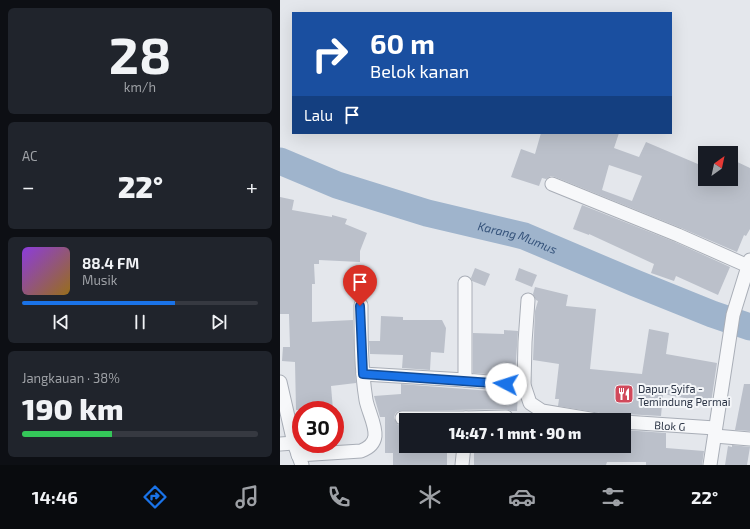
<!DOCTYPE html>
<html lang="id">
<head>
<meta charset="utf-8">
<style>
  :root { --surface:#171b24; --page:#20242c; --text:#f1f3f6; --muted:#9ea1a6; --line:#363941; --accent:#1a73e8 }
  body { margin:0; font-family:"Exo 2",sans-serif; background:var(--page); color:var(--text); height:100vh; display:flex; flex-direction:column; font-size:15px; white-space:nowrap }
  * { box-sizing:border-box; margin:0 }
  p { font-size:13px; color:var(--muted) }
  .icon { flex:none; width:22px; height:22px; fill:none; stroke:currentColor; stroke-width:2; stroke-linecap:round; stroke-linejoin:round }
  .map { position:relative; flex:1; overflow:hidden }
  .sheet { display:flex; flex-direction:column; gap:8px; padding:8px; background:#0d0f14; width:280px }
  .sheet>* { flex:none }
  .top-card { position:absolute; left:12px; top:12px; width:380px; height:122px; border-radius:0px; box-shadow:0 4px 16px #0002; background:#1a4fa0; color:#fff; overflow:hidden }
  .needle { width:26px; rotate:33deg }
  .buttons { position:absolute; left:418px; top:146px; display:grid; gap:8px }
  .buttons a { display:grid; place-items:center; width:40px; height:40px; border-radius:0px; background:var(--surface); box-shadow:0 4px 16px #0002; font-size:20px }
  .speed { position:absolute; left:12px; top:401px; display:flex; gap:8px; font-size:20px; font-weight:700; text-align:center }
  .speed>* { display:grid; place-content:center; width:52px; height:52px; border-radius:50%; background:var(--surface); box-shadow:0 4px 16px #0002; line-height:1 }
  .speed .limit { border:6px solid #d22; background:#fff; color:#111 }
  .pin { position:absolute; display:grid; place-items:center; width:34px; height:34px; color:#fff; margin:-41px -17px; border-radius:50% 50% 50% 0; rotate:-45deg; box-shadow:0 0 4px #0007 }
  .pin .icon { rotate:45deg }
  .me { position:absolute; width:44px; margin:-22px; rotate:275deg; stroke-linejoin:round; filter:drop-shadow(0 0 3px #0008) }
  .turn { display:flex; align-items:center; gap:14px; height:84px; padding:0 12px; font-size:18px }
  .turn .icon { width:52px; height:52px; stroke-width:2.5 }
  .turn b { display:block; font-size:28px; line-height:34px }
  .then { display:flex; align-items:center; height:38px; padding:0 12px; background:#0003; gap:8px; font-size:15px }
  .big { font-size:30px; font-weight:800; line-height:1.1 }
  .sheet .tile { flex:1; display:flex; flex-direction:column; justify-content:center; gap:6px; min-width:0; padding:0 14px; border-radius:6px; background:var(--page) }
  .sheet .dial { align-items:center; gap:0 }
  .dial b { font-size:52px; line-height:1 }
  .song { display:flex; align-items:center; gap:12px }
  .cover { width:48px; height:48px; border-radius:6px; background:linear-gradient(135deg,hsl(270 70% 55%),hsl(40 70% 35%)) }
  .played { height:4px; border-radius:2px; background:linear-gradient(90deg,var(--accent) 65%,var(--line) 65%) }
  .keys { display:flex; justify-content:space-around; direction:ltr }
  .heat { display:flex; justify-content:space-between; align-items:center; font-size:22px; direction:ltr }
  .charge { height:6px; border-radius:3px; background:linear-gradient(90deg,#34c759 38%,var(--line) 0) }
  .trip { position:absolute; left:119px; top:413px; width:232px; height:40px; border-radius:0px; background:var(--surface); box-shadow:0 4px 16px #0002; font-weight:800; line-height:40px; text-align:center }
  .tab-bar { display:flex; height:64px; justify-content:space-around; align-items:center; background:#090b0e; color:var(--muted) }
  .tab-bar .icon { width:28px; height:28px }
  .tab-bar .selected { color:var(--accent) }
  .tab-bar b { font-size:18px; color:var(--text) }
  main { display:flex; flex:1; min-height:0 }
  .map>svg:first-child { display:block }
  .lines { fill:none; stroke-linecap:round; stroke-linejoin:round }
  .river { stroke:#9fb4cc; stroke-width:27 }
  .building { fill:#bbc0ca; fill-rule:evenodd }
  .street-casing { stroke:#a9aeb7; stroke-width:15 }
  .street { stroke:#f7f8fa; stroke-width:13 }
  .route-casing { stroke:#114b97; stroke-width:10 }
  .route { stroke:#1a73e8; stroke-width:7 }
  .labels { text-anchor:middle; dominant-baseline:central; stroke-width:4; stroke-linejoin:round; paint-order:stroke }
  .poi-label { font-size:11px; fill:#2b3445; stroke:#f4f6f9; text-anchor:start }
  .street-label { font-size:11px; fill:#2b3445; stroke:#f4f6f9 }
  .water-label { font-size:12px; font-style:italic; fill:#34527a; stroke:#f4f6f9 }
</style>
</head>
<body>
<main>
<section class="sheet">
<div class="tile dial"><b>28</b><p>km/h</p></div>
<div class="tile"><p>AC</p>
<div class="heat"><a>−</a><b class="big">22°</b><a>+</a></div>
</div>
<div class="tile">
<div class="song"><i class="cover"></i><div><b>88.4 FM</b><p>Musik</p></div></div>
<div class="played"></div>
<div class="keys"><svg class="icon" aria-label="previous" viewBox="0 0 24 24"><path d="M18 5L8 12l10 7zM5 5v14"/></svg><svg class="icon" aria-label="pause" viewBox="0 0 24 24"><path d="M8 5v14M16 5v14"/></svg><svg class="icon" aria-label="next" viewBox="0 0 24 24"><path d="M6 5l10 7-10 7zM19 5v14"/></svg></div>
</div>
<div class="tile"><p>Jangkauan · 38%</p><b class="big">190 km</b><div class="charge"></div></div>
</section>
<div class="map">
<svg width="470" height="465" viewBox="0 0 470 465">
  <rect width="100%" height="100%" fill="#e4e7ec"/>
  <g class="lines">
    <path class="river" id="s1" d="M0,161L57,185L147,213L244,236L355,283L432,314L470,327"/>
  </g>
  <g class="building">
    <path d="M261,133H339L334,148L359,157L366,142L425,167V179H451V159L470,168V229L466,236L464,235L457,252L401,228L275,177L271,176L266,179L262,178L259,186L231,177L241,149L255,154ZM329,165L362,176L352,201L322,190Z"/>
    <path d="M0,197L14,200L12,210L52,217V215L67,219L65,224L87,233L80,251V262L39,260V264H34L35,284H32V322L73,320L76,383L51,386L53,410H16L15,362L2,361L3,347H10L9,314H0Z"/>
    <path d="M302,205L395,242L450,267L438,295L396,276L394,281L371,273L374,264L309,234V235L293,229Z"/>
    <path d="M195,268L210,274L205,286L192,281L191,278Z"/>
    <path d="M239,268L257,275L252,287L235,280Z"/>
    <path d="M255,287L288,295L286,306L316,309L310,369L362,374L369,329L389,333L386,354L437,363L431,403L383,394L381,416L345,414L340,415L320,413L278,406L279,399H275L279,364L253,360L255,311L258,301L256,300L253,294Z"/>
    <path d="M101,316L123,317V320H162L166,328L164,353L151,352L150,370L122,368L123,355L90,354L89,341H100Z"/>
    <path d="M224,330L238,331L235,376L193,373V333L224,334Z"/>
    <path d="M121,384L238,393L237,411H231L226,409L118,411L115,414L114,418L118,425L125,426V446H167V465H113V453H105V417H100L94,396L121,394Z"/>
    <path d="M464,384H470V431L455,430Z"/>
    <path d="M344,430L386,433V448L424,451L422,465H366V462H327L326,465H194V452H200V446H344Z"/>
    <path d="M452,445L470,447L467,465H445L448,446L452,447Z"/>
  </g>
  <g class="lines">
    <g class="street-casing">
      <g id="street">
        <path d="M272,184L398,235L468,266"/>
        <path d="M185,283V380L244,385"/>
        <path d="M248,300L245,342L244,385L250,403L262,411L316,420"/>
        <path d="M83,374L185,380"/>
        <path d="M0,382L14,443L22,465"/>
        <path d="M122,418H186"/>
        <path d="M186,420V418L226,417"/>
        <path id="s2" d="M344,422L435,428"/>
        <path d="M435,436L470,439"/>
        <path d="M0,444L14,443"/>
        <path d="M18,455L81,451C89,448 94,444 95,436C96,425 88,411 86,400C81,369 81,337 81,305"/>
        <path d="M182,465L184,446"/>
        <path d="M430,465L453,315L470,260"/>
      </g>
    </g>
    <use href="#street" class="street"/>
  </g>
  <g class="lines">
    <g class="route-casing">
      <path id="route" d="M80,306L83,374L226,384"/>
    </g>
    <use href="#route" class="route"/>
  </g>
  <defs>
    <g id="restaurant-square" transform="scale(1)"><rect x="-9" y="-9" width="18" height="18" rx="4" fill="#d1495b" stroke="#f4f6f9"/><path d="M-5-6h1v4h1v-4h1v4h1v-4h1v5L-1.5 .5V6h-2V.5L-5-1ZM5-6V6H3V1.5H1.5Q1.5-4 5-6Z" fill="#fff"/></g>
  </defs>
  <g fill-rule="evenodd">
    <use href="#restaurant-square" x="344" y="394"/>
  </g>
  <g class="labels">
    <g class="poi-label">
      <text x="358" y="388">Dapur Syifa -<tspan x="358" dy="13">Temindung Permai</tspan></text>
    </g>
    <g class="street-label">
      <text stroke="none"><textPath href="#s2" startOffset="46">Blok G</textPath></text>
    </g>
    <g class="water-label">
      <text stroke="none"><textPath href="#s1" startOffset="250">Karang Mumus</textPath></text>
    </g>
  </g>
</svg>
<div class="buttons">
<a><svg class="needle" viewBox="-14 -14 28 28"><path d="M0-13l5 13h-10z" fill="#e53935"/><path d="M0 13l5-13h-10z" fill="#9ea1a6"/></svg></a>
</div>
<div class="speed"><div class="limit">30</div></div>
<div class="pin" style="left:80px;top:306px;background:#d93025"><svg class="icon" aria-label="arrive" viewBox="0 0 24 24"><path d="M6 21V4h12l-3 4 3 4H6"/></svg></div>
<svg class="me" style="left:226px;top:384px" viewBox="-20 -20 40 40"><circle r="19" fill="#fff"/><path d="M0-13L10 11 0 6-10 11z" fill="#1a73e8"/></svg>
<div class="trip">14:47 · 1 mnt · 90 m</div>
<div class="top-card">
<div class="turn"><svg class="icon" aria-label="right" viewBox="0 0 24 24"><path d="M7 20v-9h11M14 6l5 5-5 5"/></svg><div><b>60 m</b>Belok kanan</div></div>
<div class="then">Lalu<svg class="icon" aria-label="arrive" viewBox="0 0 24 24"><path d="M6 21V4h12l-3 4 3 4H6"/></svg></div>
</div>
</div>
</main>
<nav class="tab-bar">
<b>14:46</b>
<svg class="icon selected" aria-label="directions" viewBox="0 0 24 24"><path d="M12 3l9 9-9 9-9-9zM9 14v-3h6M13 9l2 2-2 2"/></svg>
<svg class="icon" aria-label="music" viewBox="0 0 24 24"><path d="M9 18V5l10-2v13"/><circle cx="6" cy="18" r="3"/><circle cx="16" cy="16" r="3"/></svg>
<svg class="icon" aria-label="phone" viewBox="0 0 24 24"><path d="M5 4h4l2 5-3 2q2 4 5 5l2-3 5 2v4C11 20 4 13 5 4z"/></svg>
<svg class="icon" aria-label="climate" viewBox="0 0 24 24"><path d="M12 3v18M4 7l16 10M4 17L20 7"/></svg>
<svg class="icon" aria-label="car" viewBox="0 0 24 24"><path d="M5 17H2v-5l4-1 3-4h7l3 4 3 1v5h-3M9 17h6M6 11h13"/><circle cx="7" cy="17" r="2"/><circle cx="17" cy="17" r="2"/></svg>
<svg class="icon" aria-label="filters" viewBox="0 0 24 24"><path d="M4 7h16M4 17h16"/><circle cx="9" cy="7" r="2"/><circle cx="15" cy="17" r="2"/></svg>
<b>22°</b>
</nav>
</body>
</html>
